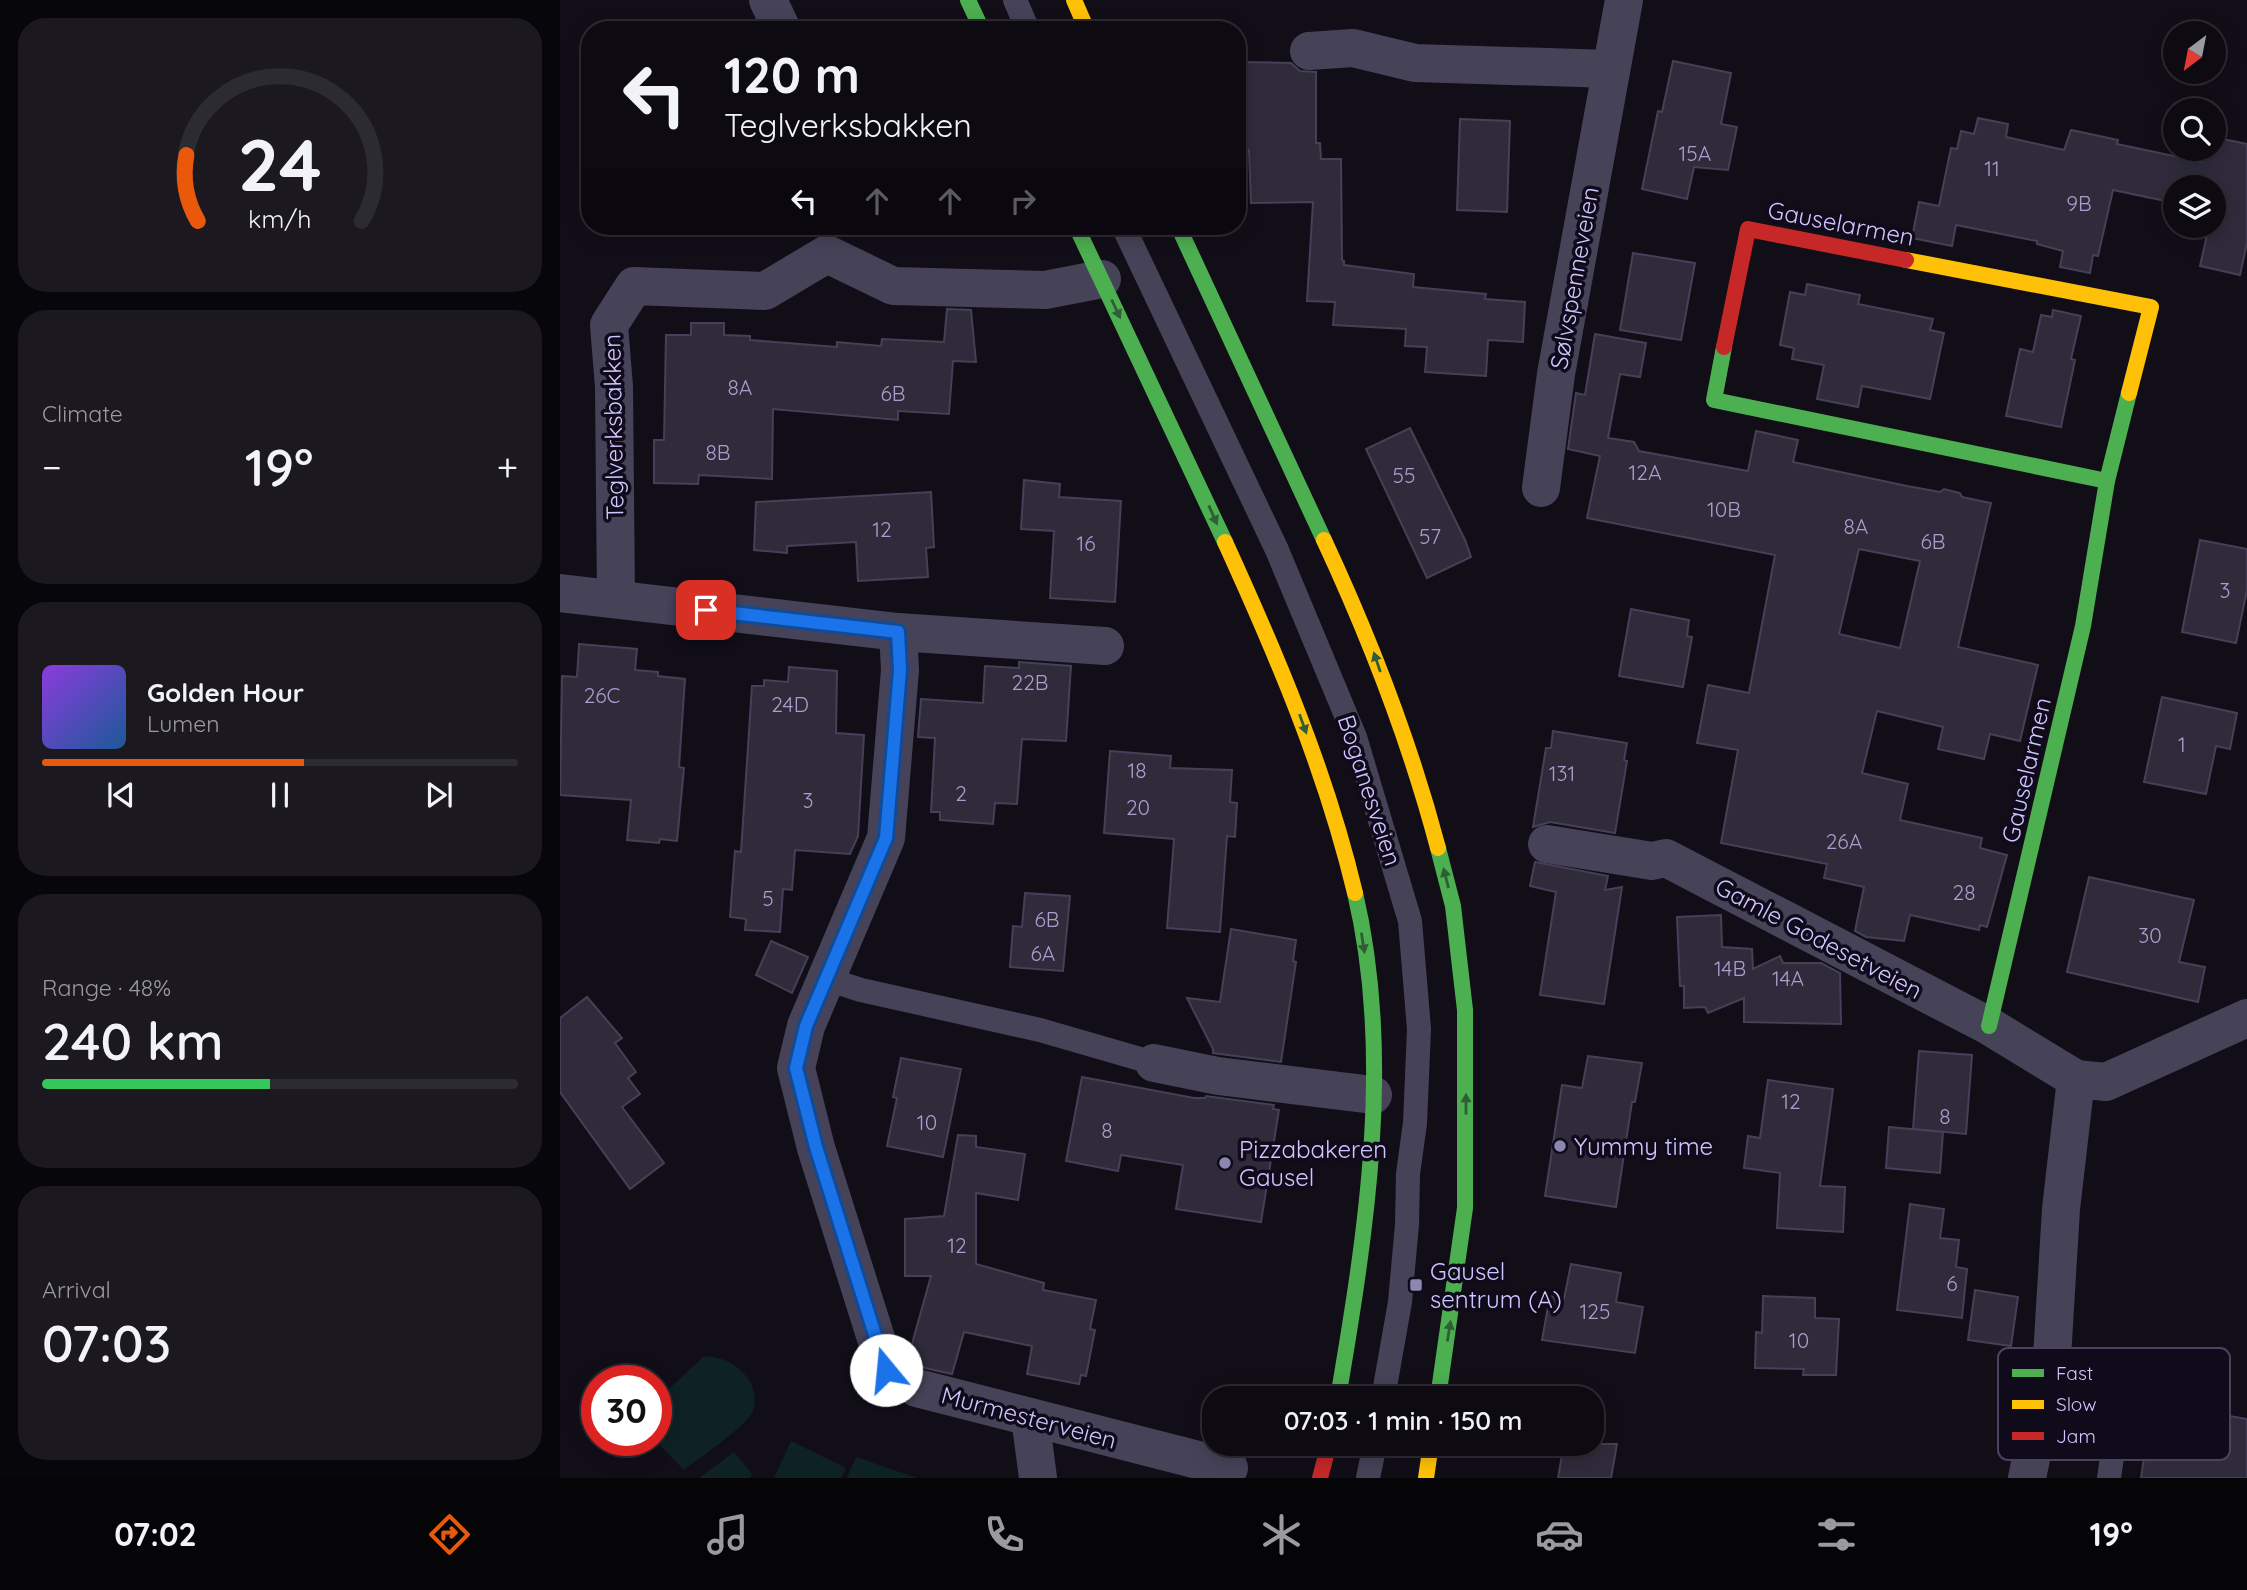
<!DOCTYPE html>
<html lang="en">
<head>
<meta charset="utf-8">
<style>
  :root { --surface:#0d0a12; --page:#1b1820; --text:#f1f3f6; --muted:#9a9a9f; --line:#2d2b32; --accent:#ea580c }
  body { margin:0; font-family:Quicksand,sans-serif; background:var(--page); color:var(--text); height:100vh; display:flex; flex-direction:column; font-size:26px; white-space:nowrap }
  * { box-sizing:border-box; margin:0 }
  p { font-size:23px; color:var(--muted) }
  .icon { flex:none; width:38px; height:38px; fill:none; stroke:currentColor; stroke-width:2; stroke-linecap:round; stroke-linejoin:round }
  .map { position:relative; flex:1; overflow:hidden }
  .details { display:flex; flex-direction:column; gap:18px; padding:18px; background:#07060a; width:560px }
  .details>* { flex:none }
  .hud { position:absolute; left:21px; top:21px; width:665px; height:214px; border-radius:28px; box-shadow:0 4px 18px #0003,0 0 0 2px var(--line); background:#0d0a12; color:var(--text); overflow:hidden }
  .needle { width:46px; rotate:212deg }
  .controls { position:absolute; left:1603px; top:21px; display:grid; gap:14px }
  .controls a { display:grid; place-items:center; width:63px; height:63px; border-radius:50%; background:var(--surface); box-shadow:0 4px 18px #0003,0 0 0 2px var(--line); font-size:35px }
  .speed { position:absolute; left:21px; top:1365px; display:flex; gap:14px; font-size:35px; font-weight:700; text-align:center }
  .speed>* { display:grid; place-content:center; width:91px; height:91px; border-radius:50%; background:var(--surface); box-shadow:0 4px 18px #0003,0 0 0 2px var(--line); line-height:1 }
  .speed .limit { border:10px solid #d22; background:#fff; color:#111 }
  .pin { position:absolute; display:grid; place-items:center; width:60px; height:60px; color:#fff; margin:-30px; border-radius:14px; box-shadow:0 4px 10px #0006 }
  .me { position:absolute; width:77px; margin:-38px; rotate:343deg; stroke-linejoin:round; filter:drop-shadow(0 0 5px #0008) }
  .turn { display:flex; align-items:center; gap:24px; height:147px; padding:0 28px; font-size:32px }
  .turn .icon { width:91px; height:91px; stroke-width:2.5 }
  .turn b { display:block; font-size:49px; line-height:60px }
  .lanes { display:flex; align-items:center; height:66px; padding:0 28px; background:#0003; justify-content:center; gap:35px; direction:ltr }
  .lanes .off { opacity:.35 }
  .big { font-size:52px; font-weight:600; line-height:1.1 }
  .details .widget { flex:1; display:flex; flex-direction:column; justify-content:center; gap:10px; min-width:0; padding:0 24px; border-radius:28px; background:var(--page) }
  .details .dial { align-items:center; gap:0 }
  .dial svg { height:182px; overflow:visible; fill:none; stroke:var(--line); stroke-width:7; stroke-linecap:round; text-anchor:middle }
  .dial text { fill:var(--text); stroke:none }
  .song { display:flex; align-items:center; gap:21px }
  .cover { width:84px; height:84px; border-radius:10px; background:linear-gradient(135deg,hsl(270 70% 55%),hsl(210 70% 35%)) }
  .played { height:7px; border-radius:4px; background:linear-gradient(90deg,var(--accent) 55%,var(--line) 55%) }
  .keys { display:flex; justify-content:space-around; direction:ltr }
  .heat { display:flex; justify-content:space-between; align-items:center; font-size:38px; direction:ltr }
  .charge { height:10px; border-radius:5px; background:linear-gradient(90deg,#34c759 48%,var(--line) 0) }
  .trip { position:absolute; left:642px; top:1386px; width:402px; height:70px; border-radius:28px; background:var(--surface); box-shadow:0 4px 18px #0003,0 0 0 2px var(--line); font-weight:600; line-height:70px; text-align:center }
  .menu { display:flex; height:112px; justify-content:space-around; align-items:center; background:#050407; color:var(--muted) }
  .menu .icon { width:49px; height:49px }
  .menu .on { color:var(--accent) }
  .menu b { font-size:32px; color:var(--text) }
  main { display:flex; flex:1; min-height:0 }
  .map>svg:first-child { display:block }
  .green { fill:#0e2223 }
  .building { fill:#2f2b3b; stroke:#454057; stroke-width:2; fill-rule:evenodd }
  .lines { fill:none; stroke-linecap:round; stroke-linejoin:round }
  .lane { stroke:#464359; stroke-width:24 }
  .street { stroke:#464359; stroke-width:38 }
  .fast { stroke:#4caf50; stroke-width:16 }
  .slow { stroke:#ffc107; stroke-width:16 }
  .jam { stroke:#c62828; stroke-width:16 }
  .oneway { fill:#2e5d36 }
  .route-casing { stroke:#114b97; stroke-width:18 }
  .route { stroke:#1a73e8; stroke-width:12 }
  .poi-dot { fill:#8d86ae; stroke:#0f0b1b; stroke-width:2.5 }
  .labels { text-anchor:middle; dominant-baseline:central; stroke-width:7; stroke-linejoin:round; paint-order:stroke }
  .number-label { font-size:21px; fill:#a89fce }
  .street-label { font-size:24px; fill:#d0c6ff; stroke:#0f0b1b }
  .poi-label { font-size:24px; fill:#d0c6ff; stroke:#0f0b1b; text-anchor:start }
  .key { fill:#0f0b1b; stroke:#49435f; stroke-width:2 }
  .key-label { font-size:19px; fill:#d0c6ff }
</style>
</head>
<body>
<main>
<section class="details">
<div class="widget dial"><svg viewBox="0 0 100 80">
<path d="M14 69A42 42 0 1 1 86 69"/>
<path d="M14 69A42 42 0 0 1 9 40" stroke="#ea580c"/>
<text x="50" y="56" font-size="32" font-weight="700">24</text>
<text x="50" y="72" font-size="11">km/h</text>
</svg></div>
<div class="widget"><p>Climate</p>
<div class="heat"><a>−</a><b class="big">19°</b><a>+</a></div>
</div>
<div class="widget">
<div class="song"><i class="cover"></i><div><b>Golden Hour</b><p>Lumen</p></div></div>
<div class="played"></div>
<div class="keys"><svg class="icon" aria-label="previous" viewBox="0 0 24 24"><path d="M18 5L8 12l10 7zM5 5v14"/></svg><svg class="icon" aria-label="pause" viewBox="0 0 24 24"><path d="M8 5v14M16 5v14"/></svg><svg class="icon" aria-label="next" viewBox="0 0 24 24"><path d="M6 5l10 7-10 7zM19 5v14"/></svg></div>
</div>
<div class="widget"><p>Range · 48%</p><b class="big">240 km</b><div class="charge"></div></div>
<div class="widget"><p>Arrival</p><b class="big">07:03</b></div>
</section>
<div class="map">
<svg width="1687" height="1478" viewBox="0 0 1687 1478">
  <rect width="100%" height="100%" fill="#110e18"/>
  <g class="green">
    <path d="M144,1356C163,1357 178,1364 189,1380C194,1389 197,1400 193,1411C187,1426 139,1458 124,1470L95,1440L96,1401Z"/>
    <path d="M231,1441L286,1468L281,1478H214Z"/>
    <path d="M174,1452L192,1474L190,1478H139Z"/>
    <path d="M296,1457L357,1478H287Z"/>
  </g>
  <g class="building">
    <path d="M1113,61L1171,73L1161,124L1177,127L1168,170L1134,167L1127,199L1082,189L1098,111L1102,112Z"/>
    <path d="M682,62L731,63L740,71L756,72V143H760L761,159H781L782,260L784,261V265L854,274L853,287L926,294L925,299L965,302L963,342L928,340L926,376L865,372L867,347L845,346L846,329L773,325L775,302L747,301L753,202L691,203L689,150H677V92H682Z"/>
    <path d="M1418,118L1448,124L1446,137L1504,150L1511,130L1558,140L1557,144L1642,162L1645,149H1654V142H1657L1658,138L1687,144V243L1680,275L1640,266L1649,226H1654V187H1615V203L1553,190L1538,256L1533,255L1530,273L1500,267L1503,251L1477,244V241L1396,225L1392,246L1352,238L1359,202L1379,206L1391,148L1397,149L1401,131L1414,134Z"/>
    <path d="M900,119L950,121L947,212L897,210Z"/>
    <path d="M1073,253L1135,263L1121,340L1060,330Z"/>
    <path d="M1247,284L1300,295L1298,304L1373,319L1370,330L1384,333L1370,399L1302,386L1298,407L1257,399L1264,365L1232,359L1234,348L1220,345L1230,292L1245,295Z"/>
    <path d="M387,309L411,310L416,362L393,361L389,414L338,411V420L213,409L212,479L139,475L138,484L94,483V440H104L106,335H131V323H164V335L190,336V340L277,347V342L321,346L322,339L384,342Z"/>
    <path d="M1493,310L1521,316L1511,359L1515,360L1501,427L1446,416L1460,349L1473,352L1481,315L1492,317Z"/>
    <path d="M1035,334L1086,343L1080,377L1060,374L1048,438L1074,442L1079,451L1188,471L1196,431L1238,440L1233,462L1347,486L1380,492L1384,489L1400,493L1402,497L1431,503L1398,647L1478,665L1460,741L1430,734L1424,759L1378,749L1383,727L1317,711L1302,773L1348,784L1340,820L1422,838L1420,848L1447,855L1427,927L1420,925L1419,930L1350,915L1344,941L1306,937L1295,931L1304,887L1264,878L1267,864L1161,843L1178,750L1137,743L1148,685L1189,693L1215,555L1027,518L1040,456L1008,449L1016,393L1025,395ZM1299,549L1360,561L1340,648L1279,634Z"/>
    <path d="M850,428L905,540L911,557L867,578L806,449Z"/>
    <path d="M464,480L500,484L499,497L561,501L555,602L490,598L494,531L461,529Z"/>
    <path d="M371,492L374,547L366,548L368,577L298,581L296,542L227,546V553L194,550L196,502Z"/>
    <path d="M1640,540L1687,549V590L1676,643L1622,632Z"/>
    <path d="M1071,609L1129,620L1127,636L1132,637L1123,687L1059,676Z"/>
    <path d="M19,644L77,649L75,670L98,672V676L125,679L119,767L124,768L117,841L100,839L99,843L67,840L71,800L0,795L2,676L17,677Z"/>
    <path d="M459,662L511,666L506,741L462,739L457,804L435,803L433,824L380,820V812H371L375,738L358,737L361,699L423,703L425,666L459,668Z"/>
    <path d="M229,667L277,671L276,733L304,735L298,836L290,854L235,850L232,890L223,889L220,932L185,930L186,919L170,917L175,851L181,852L192,686H204V680L228,682Z"/>
    <path d="M1602,697L1677,713L1670,749L1656,746L1646,794L1584,782Z"/>
    <path d="M993,731L1067,743L1064,760L1067,761L1055,833L990,822L973,827L986,748H991Z"/>
    <path d="M550,751L611,756L610,768L672,770L670,802L677,803L675,837L667,836L660,932L607,928L614,839L544,833Z"/>
    <path d="M975,862L1048,876L1045,890L1062,887L1044,1004L980,995L996,892L970,886Z"/>
    <path d="M1529,877L1634,900L1619,962L1645,967L1638,1002L1507,972Z"/>
    <path d="M465,893L510,896L503,971L450,967L453,926L462,927Z"/>
    <path d="M1161,915L1162,947L1192,949L1193,969L1220,956L1223,963H1261L1280,973L1281,1024L1184,1022V998L1148,1013L1145,1007L1124,1008V986H1120L1117,917Z"/>
    <path d="M671,929L736,940L733,961L736,962L721,1062L653,1053V1049L627,998L660,1002Z"/>
    <path d="M211,941L248,957L232,993L196,975Z"/>
    <path d="M27,997L62,1038L55,1043L76,1072L68,1078L80,1094L62,1107L104,1163L70,1189L0,1092V1018Z"/>
    <path d="M1359,1051L1412,1055L1406,1134L1353,1129Z"/>
    <path d="M1028,1056L1082,1063L1075,1102H1072L1056,1207L985,1196L1002,1085L1022,1088Z"/>
    <path d="M341,1058L401,1069L383,1157L327,1146L337,1098L333,1097Z"/>
    <path d="M522,1077L634,1098H645L646,1096L714,1105L713,1109L719,1110L701,1222L616,1209L623,1165L561,1155L558,1171L506,1161Z"/>
    <path d="M1208,1080L1273,1089L1260,1186L1285,1187L1283,1232L1217,1228L1220,1173L1184,1168L1188,1136L1200,1138Z"/>
    <path d="M1329,1127L1383,1132L1380,1173L1326,1168Z"/>
    <path d="M398,1135L416,1136V1147L465,1154L458,1200L416,1193V1264L484,1283L483,1290L536,1300L530,1329L535,1330L526,1376L521,1375L519,1384L467,1374L472,1346L404,1332L392,1374L365,1368L348,1358L371,1276H345V1219L384,1216Z"/>
    <path d="M1350,1204L1384,1209L1380,1238L1399,1240L1396,1267L1407,1269L1402,1318L1337,1310Z"/>
    <path d="M1011,1264L1061,1273L1056,1302L1083,1307L1075,1353L982,1340L990,1296L1004,1299Z"/>
    <path d="M1415,1290L1458,1297L1451,1346L1408,1340Z"/>
    <path d="M1203,1296L1255,1298V1318L1279,1319L1276,1375H1243L1244,1369L1195,1368L1196,1332L1202,1333Z"/>
    <path d="M1592,1403L1687,1419V1478H1581Z"/>
    <path d="M1004,1444H1057L1051,1478H998Z"/>
  </g>
  <g class="lines">
    <g class="lane">
      <path d="M455,0L468,30"/>
      <path d="M563,226L717,550L795,737L850,921L859,1029L855,1123L848,1174L847,1224L840,1302L823,1398"/>
      <path d="M267,979L301,990L480,1030L594,1063"/>
      <path d="M808,1478L815,1444"/>
      <path d="M1549,1478L1562,1389L1553,1367"/>
    </g>
    <g class="street">
      <path d="M208,0L222,30"/>
      <path d="M749,51L793,48L855,63L1051,69"/>
      <path d="M981,488L996,374L1064,0"/>
      <path d="M0,593L338,632L545,646"/>
      <path d="M56,599L54,387L49,325L74,286L205,291L267,254L333,286L485,290L542,279"/>
      <path d="M338,632L340,670L326,838L246,1026L236,1068L256,1148L326,1370L357,1388L669,1468"/>
      <path d="M987,844L1092,861L1106,858L1429,1026L1516,1079"/>
      <path d="M594,1063L658,1076L813,1095"/>
      <path d="M470,1417L478,1478"/>
      <path d="M1467,1478L1492,1357L1501,1209L1516,1079L1546,1082L1687,1018"/>
    </g>
    <g class="fast">
      <path d="M408,0L422,30"/>
      <path d="M516,226L665,542"/>
      <path d="M618,226L764,540"/>
      <path d="M1164,347L1154,400L1547,481"/>
      <path d="M878,848L893,906L905,1010V1208L878,1398"/>
      <path d="M1429,1026L1523,626L1547,481L1569,393"/>
      <path d="M778,1398C806,1233 834,1058 795,893"/>
    </g>
    <g class="slow">
      <path d="M514,0L527,30"/>
      <path d="M1346,260L1591,307L1569,393"/>
      <path d="M764,540C810,639 850,742 878,848"/>
      <path d="M665,542C717,656 766,771 795,893"/>
      <path d="M866,1478L871,1444"/>
    </g>
    <g class="jam">
      <path d="M1164,347L1188,229L1346,260"/>
      <path d="M760,1478L769,1444"/>
    </g>
  </g>
  <defs><path id="oneway-solid" d="M-6-.8H1V-3.2L6.5 0L1 3.2V.8H-6Z" transform="scale(1.75)"/></defs>
  <g class="oneway">
    <use href="#oneway-solid" transform="translate(556 309) rotate(65)"/>
    <use href="#oneway-solid" transform="translate(653 515) rotate(66)"/>
    <use href="#oneway-solid" transform="translate(817 662) rotate(-109)"/>
    <use href="#oneway-solid" transform="translate(743 724) rotate(70)"/>
    <use href="#oneway-solid" transform="translate(886 878) rotate(-104)"/>
    <use href="#oneway-solid" transform="translate(803 943) rotate(81)"/>
    <use href="#oneway-solid" transform="translate(906 1104) rotate(-90)"/>
    <use href="#oneway-solid" transform="translate(889 1331) rotate(-81)"/>
  </g>
  <g class="lines">
    <g class="route-casing">
      <path id="route" d="M146,610L338,632L340,670L326,838L246,1026L236,1068L256,1147L326,1370"/>
    </g>
    <use href="#route" class="route"/>
  </g>
  <g class="poi-dot">
    <circle cx="1000" cy="1146" r="7"/>
    <circle cx="665" cy="1163" r="7"/>
    <rect x="849" y="1278" width="14" height="14" rx="3.5"/>
  </g>
  <g class="labels">
    <g class="number-label">
      <text x="1135" y="153">15A</text>
      <text x="1432" y="168">11</text>
      <text x="1519" y="203">9B</text>
      <text x="180" y="387">8A</text>
      <text x="333" y="393">6B</text>
      <text x="158" y="452">8B</text>
      <text x="1085" y="472">12A</text>
      <text x="844" y="475">55</text>
      <text x="1164" y="509">10B</text>
      <text x="1296" y="526">8A</text>
      <text x="322" y="529">12</text>
      <text x="870" y="536">57</text>
      <text x="1373" y="541">6B</text>
      <text x="526" y="543">16</text>
      <text x="1665" y="590">3</text>
      <text x="470" y="682">22B</text>
      <text x="42" y="695">26C</text>
      <text x="230" y="704">24D</text>
      <text x="1622" y="744">1</text>
      <text x="577" y="770">18</text>
      <text x="1002" y="773">131</text>
      <text x="401" y="793">2</text>
      <text x="248" y="800">3</text>
      <text x="578" y="807">20</text>
      <text x="1284" y="841">26A</text>
      <text x="1404" y="892">28</text>
      <text x="208" y="898">5</text>
      <text x="487" y="919">6B</text>
      <text x="1590" y="935">30</text>
      <text x="483" y="953">6A</text>
      <text x="1170" y="968">14B</text>
      <text x="1228" y="978">14A</text>
      <text x="1231" y="1101">12</text>
      <text x="1385" y="1116">8</text>
      <text x="367" y="1122">10</text>
      <text x="547" y="1130">8</text>
      <text x="397" y="1245">12</text>
      <text x="1392" y="1283">6</text>
      <text x="1035" y="1311">125</text>
      <text x="1239" y="1340">10</text>
    </g>
    <g class="street-label">
      <text transform="translate(1281 223) rotate(11)">Gauselarmen</text>
      <text transform="translate(1014 278) rotate(-80)">Sølvspenneveien</text>
      <text transform="translate(53 427) rotate(-91)">Teglverksbakken</text>
      <text transform="translate(1466 770) rotate(-77)">Gauselarmen</text>
      <text transform="translate(810 790) rotate(72)">Boganesveien</text>
      <text transform="translate(1259 938) rotate(28)">Gamle Godesetveien</text>
      <text transform="translate(469 1417) rotate(15)">Murmesterveien</text>
    </g>
    <g class="poi-label">
      <text x="1014" y="1146">Yummy time</text>
      <text x="679" y="1149">Pizzabakeren<tspan x="679" dy="28">Gausel</tspan></text>
      <text x="870" y="1271">Gausel<tspan x="870" dy="28">sentrum (A)</tspan></text>
    </g>
  </g>
  <rect x="1438" y="1348" width="232" height="112" rx="10" class="key"/>
  <rect x="1452" y="1369" width="32" height="8" fill="#4caf50"/>
  <rect x="1452" y="1400" width="32" height="9" fill="#ffc107"/>
  <rect x="1452" y="1432" width="32" height="8" fill="#c62828"/>
  <g class="key-label">
    <text x="1496" y="1380">Fast</text>
    <text x="1496" y="1411">Slow</text>
    <text x="1496" y="1443">Jam</text>
  </g>
</svg>
<div class="controls">
<a><svg class="needle" viewBox="-14 -14 28 28"><path d="M0-13l5 13h-10z" fill="#e53935"/><path d="M0 13l5-13h-10z" fill="#9a9a9f"/></svg></a>
<a><svg class="icon" aria-label="search" viewBox="0 0 24 24"><circle cx="10" cy="10" r="6"/><path d="M15 15l6 6"/></svg></a>
<a><svg class="icon" aria-label="layers" viewBox="0 0 24 24"><path d="M12 4l9 5-9 5-9-5zM3 14l9 5 9-5"/></svg></a>
</div>
<div class="speed"><div class="limit">30</div></div>
<div class="pin" style="left:146px;top:610px;background:#d93025"><svg class="icon" aria-label="arrive" viewBox="0 0 24 24"><path d="M6 21V4h12l-3 4 3 4H6"/></svg></div>
<svg class="me" style="left:326px;top:1370px" viewBox="-20 -20 40 40"><circle r="19" fill="#fff"/><path d="M0-13L10 11 0 6-10 11z" fill="#1a73e8"/></svg>
<div class="trip">07:03 · 1 min · 150 m</div>
<div class="hud">
<div class="turn"><svg class="icon" aria-label="left" viewBox="0 0 24 24"><path d="M17 20v-9H6M10 6l-5 5 5 5"/></svg><div><b>120 m</b>Teglverksbakken</div></div>
<div class="lanes"><svg class="icon" aria-label="left" viewBox="0 0 24 24"><path d="M17 20v-9H6M10 6l-5 5 5 5"/></svg><svg class="icon off" aria-label="ahead" viewBox="0 0 24 24"><path d="M12 20V5M6 11l6-6 6 6"/></svg><svg class="icon off" aria-label="ahead" viewBox="0 0 24 24"><path d="M12 20V5M6 11l6-6 6 6"/></svg><svg class="icon off" aria-label="right" viewBox="0 0 24 24"><path d="M7 20v-9h11M14 6l5 5-5 5"/></svg></div>
</div>
</div>
</main>
<nav class="menu">
<b>07:02</b>
<svg class="icon on" aria-label="directions" viewBox="0 0 24 24"><path d="M12 3l9 9-9 9-9-9zM9 14v-3h6M13 9l2 2-2 2"/></svg>
<svg class="icon" aria-label="music" viewBox="0 0 24 24"><path d="M9 18V5l10-2v13"/><circle cx="6" cy="18" r="3"/><circle cx="16" cy="16" r="3"/></svg>
<svg class="icon" aria-label="phone" viewBox="0 0 24 24"><path d="M5 4h4l2 5-3 2q2 4 5 5l2-3 5 2v4C11 20 4 13 5 4z"/></svg>
<svg class="icon" aria-label="climate" viewBox="0 0 24 24"><path d="M12 3v18M4 7l16 10M4 17L20 7"/></svg>
<svg class="icon" aria-label="car" viewBox="0 0 24 24"><path d="M5 17H2v-5l4-1 3-4h7l3 4 3 1v5h-3M9 17h6M6 11h13"/><circle cx="7" cy="17" r="2"/><circle cx="17" cy="17" r="2"/></svg>
<svg class="icon" aria-label="filters" viewBox="0 0 24 24"><path d="M4 7h16M4 17h16"/><circle cx="9" cy="7" r="2"/><circle cx="15" cy="17" r="2"/></svg>
<b>19°</b>
</nav>
</body>
</html>
